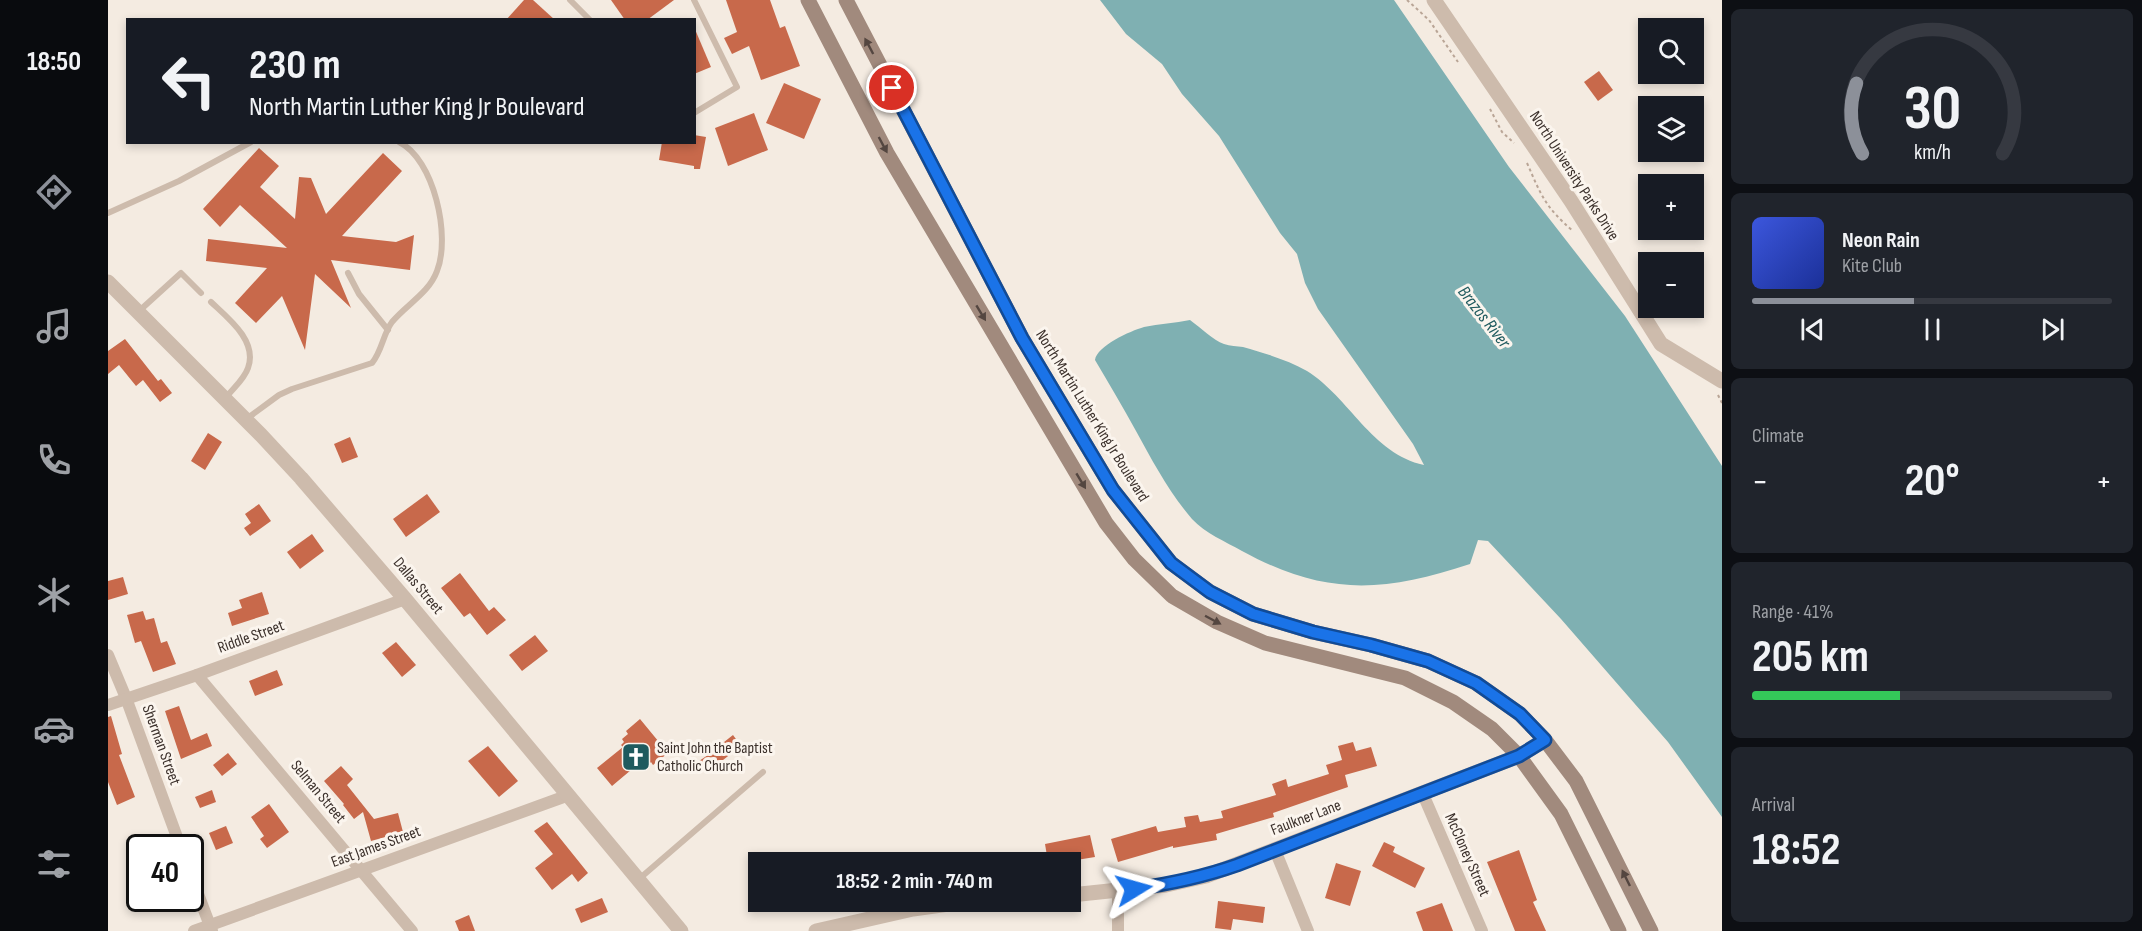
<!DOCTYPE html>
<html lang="en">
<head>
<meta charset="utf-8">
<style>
  :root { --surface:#171b24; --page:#20242c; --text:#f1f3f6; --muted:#9ea1a6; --line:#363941; --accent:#8c9099 }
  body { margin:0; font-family:"Sofia Sans Condensed",sans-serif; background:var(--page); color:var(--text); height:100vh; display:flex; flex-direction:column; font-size:22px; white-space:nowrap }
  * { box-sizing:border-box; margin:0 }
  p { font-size:20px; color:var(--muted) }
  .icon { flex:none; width:33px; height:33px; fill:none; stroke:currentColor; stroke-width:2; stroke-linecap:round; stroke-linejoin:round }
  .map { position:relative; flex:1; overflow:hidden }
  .details { display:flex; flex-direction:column; gap:9px; padding:9px; background:#0d0f14; width:420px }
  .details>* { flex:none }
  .hud { position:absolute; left:18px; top:18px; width:570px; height:126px; border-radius:0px; box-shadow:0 3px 9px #0003; background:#171b24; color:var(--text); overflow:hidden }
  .tools { position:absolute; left:1530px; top:18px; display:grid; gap:12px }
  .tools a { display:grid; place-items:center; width:66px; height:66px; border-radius:0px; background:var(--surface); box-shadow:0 3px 9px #0003; font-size:30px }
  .speed { position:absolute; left:18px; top:834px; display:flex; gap:12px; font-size:30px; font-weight:700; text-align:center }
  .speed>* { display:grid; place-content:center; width:78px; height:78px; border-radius:50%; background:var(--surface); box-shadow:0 3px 9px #0003; line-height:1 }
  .speed .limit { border:3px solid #111; border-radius:9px; background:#fff; color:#111 }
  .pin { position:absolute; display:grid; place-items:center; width:51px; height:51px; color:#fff; margin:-26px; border:3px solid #fff; border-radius:50%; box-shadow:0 2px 6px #0007 }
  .me { position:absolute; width:66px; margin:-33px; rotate:82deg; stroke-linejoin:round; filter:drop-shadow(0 0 4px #0008) }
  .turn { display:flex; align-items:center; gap:21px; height:126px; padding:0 24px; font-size:27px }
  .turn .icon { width:78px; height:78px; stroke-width:2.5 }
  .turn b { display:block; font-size:42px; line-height:51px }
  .big { font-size:45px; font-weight:700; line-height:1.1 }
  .details .card { flex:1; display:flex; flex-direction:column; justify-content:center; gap:9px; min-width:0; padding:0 21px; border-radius:9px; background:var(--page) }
  .details .dial { align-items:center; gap:0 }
  .dial svg { height:156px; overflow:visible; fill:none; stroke:var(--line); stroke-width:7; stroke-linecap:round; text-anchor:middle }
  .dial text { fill:var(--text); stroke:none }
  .song { display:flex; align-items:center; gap:18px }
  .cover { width:72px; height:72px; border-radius:9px; background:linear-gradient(135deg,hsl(230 70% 55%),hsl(230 70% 35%)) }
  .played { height:6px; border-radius:3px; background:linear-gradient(90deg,var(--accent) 45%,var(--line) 45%) }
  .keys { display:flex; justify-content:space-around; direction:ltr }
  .heat { display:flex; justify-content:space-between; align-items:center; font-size:33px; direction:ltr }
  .charge { height:9px; border-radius:4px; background:linear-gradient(90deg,#34c759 41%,var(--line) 0) }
  .trip { position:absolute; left:640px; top:852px; width:333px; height:60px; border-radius:0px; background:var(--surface); box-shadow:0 3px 9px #0003; font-weight:700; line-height:60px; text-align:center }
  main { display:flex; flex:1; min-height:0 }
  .menu { display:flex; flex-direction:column; width:108px; justify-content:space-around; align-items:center; background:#090b0e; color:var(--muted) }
  .menu .icon { width:42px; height:42px }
  .menu .selected { color:var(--accent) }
  .menu b { font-size:27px; color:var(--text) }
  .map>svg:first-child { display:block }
  .water { fill:#7fb0b2 }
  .building { fill:#c8694b }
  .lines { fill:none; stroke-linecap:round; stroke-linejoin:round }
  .path { stroke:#b9a596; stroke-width:2; stroke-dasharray:3 3; stroke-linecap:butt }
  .service { stroke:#cdbbac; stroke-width:6 }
  .minor { stroke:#cdbbac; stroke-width:12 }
  .tertiary { stroke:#cdbbac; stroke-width:15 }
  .secondary { stroke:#a18a7d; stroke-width:15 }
  .oneway { fill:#544640 }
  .route-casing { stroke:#114b97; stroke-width:15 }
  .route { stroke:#1a73e8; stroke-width:10 }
  .labels { text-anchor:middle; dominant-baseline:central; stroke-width:6; stroke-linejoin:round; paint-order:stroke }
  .street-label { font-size:16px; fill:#3b302b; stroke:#fbf5ee }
  .poi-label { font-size:16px; fill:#3b302b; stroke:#fbf5ee; text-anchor:start }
  .water-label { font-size:18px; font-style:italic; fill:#1f5a5e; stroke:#fbf5ee }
</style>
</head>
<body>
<main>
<nav class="menu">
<b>18:50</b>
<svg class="icon selected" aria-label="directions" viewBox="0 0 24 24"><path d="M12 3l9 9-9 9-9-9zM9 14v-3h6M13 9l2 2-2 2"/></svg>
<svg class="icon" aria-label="music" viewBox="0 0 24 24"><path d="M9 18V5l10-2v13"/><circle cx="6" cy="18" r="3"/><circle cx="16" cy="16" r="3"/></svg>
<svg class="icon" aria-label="phone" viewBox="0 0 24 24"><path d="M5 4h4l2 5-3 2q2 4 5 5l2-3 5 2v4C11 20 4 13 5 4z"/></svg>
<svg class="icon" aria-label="climate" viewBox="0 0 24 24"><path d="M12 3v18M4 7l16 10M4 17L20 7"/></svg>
<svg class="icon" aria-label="car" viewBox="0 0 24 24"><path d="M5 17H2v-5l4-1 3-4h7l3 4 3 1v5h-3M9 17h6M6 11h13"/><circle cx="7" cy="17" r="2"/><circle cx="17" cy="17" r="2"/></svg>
<svg class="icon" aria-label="filters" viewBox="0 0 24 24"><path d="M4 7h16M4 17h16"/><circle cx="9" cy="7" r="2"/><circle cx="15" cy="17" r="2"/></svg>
</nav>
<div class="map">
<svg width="1614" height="931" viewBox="0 0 1614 931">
  <rect width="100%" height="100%" fill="#f4ebe1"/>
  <path class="water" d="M992,0H1286L1401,167L1517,316L1614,466V817L1560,742L1453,619L1380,541L1370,540L1362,564C1274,593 1217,596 1134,551C1118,542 1097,533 1084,519C1061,492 1045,462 1028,431C1015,407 1001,384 987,360C989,346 1022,331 1036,327C1051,324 1067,323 1082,320C1093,328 1105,340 1116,344C1122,346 1129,346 1135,347C1156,353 1180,360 1199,371C1241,397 1264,454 1316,465L1305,444L1210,309L1197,283L1189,254L1172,233L1111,136L1074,94L1054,64L1018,34Z"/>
  <g class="building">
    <path d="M416,0H425L447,20H398Z"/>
    <path d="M503,0H566L539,20H517Z"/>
    <path d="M618,0H662L672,28L677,26L692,66L653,80L641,46L624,54L616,38L629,32Z"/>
    <path d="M586,27L603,67L586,74Z"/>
    <path d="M1491,71L1505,90L1490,101L1476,82Z"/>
    <path d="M676,83L713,99L696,139L658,123Z"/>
    <path d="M646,113L660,150L620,166L607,128Z"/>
    <path d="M586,135L598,137L592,169H586V166L551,160L554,142H586Z"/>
    <path d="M151,148L171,166L152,187L187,219L191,177L203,178L218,214L275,153L294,171L234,236L288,242L306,235L302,270L223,260L243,308L207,274L197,350L174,296L148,323L127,303L159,268L98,261L100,239L179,248L132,205L112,227L95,209Z"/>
    <path d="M17,339L50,381L53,379L64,393L52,402L35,380L28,386L11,365L0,374V351Z"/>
    <path d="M100,433L114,442L97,470L83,461Z"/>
    <path d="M242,437L250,457L234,463L226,444Z"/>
    <path d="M319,494L332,512L298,537L285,519Z"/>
    <path d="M151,504L163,521L142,536L136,528L143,523L137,514Z"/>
    <path d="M204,534L216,551L192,569L179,552Z"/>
    <path d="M352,573L381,611L386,607L398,620L379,635L362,613L356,617L333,588Z"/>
    <path d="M15,577L20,594L0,600V581Z"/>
    <path d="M154,592L161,614L124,626L120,613L134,608L131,600Z"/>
    <path d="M35,611L38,620L46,618L53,643L59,641L68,664L45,672L33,641L27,643L19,615Z"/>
    <path d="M427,635L440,651L414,671L401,655Z"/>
    <path d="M288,642L308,665L294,677L274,653Z"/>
    <path d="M169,670L175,685L147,696L141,681Z"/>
    <path d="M71,706L83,740L99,733L104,746L73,759L57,711Z"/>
    <path d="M3,716L14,754L11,755L27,797L9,805L0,782V717Z"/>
    <path d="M532,719L560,753L545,765L543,762L537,768L535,765L531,768L529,765L504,786L489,768L515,747L513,745L516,742L514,739L520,734L518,731Z"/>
    <path d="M625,735L633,746L615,760L618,764L611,770L608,766L599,772L591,761L600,755L596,750L608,741L611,746Z"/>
    <path d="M1245,742L1248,751L1263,747L1269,766L1237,775L1240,787L1165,813L1166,817L1108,834L1109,840L1065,848V846L1010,862L1003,839L1048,826L1050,832L1078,827L1076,817L1090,815L1092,822L1115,818L1113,811L1168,795L1164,784L1178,779L1180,787L1221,774L1218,765L1234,760L1230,746Z"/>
    <path d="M380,746L410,781L391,797L360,761Z"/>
    <path d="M120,753L129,764L114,776L105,765Z"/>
    <path d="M233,766L245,779L239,785L266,819L290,813L295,832L263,841L255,812L246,819L235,805L236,804L216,781Z"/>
    <path d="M104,790L108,802L92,808L87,797Z"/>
    <path d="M161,804L181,832L159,848L152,839L156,836L143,817Z"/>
    <path d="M439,822L480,873L470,882L464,874L444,890L427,868L445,854L426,831Z"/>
    <path d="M118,826L125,843L108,850L101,833Z"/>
    <path d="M982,835L987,857L956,862H940L937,844Z"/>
    <path d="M1276,842L1287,847L1285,852L1317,868L1307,888L1264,866Z"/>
    <path d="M1411,850L1429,900L1425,902L1438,931H1407L1379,862Z"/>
    <path d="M1228,863L1253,871L1242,906L1217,898Z"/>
    <path d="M494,898L500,912L473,923L467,909Z"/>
    <path d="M1110,901L1157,907L1155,923L1125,919L1123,930L1107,928Z"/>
    <path d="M1334,903L1345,931H1315L1308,912Z"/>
    <path d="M361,915L367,931H351L347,921Z"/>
  </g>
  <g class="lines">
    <g class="path">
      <path d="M1299,0L1321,20L1350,62"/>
      <path d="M1382,109L1394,132L1406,143"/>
      <path d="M1419,163C1433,195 1437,207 1465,231"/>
      <path d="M1610,395L1614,403"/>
    </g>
    <g class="service">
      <path d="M462,0L482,20"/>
      <path d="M586,0L629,87L586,113"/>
      <path d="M0,213L71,181L143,142"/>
      <path d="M240,273L251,294L280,330"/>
      <path d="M103,302C120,318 150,341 140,368C136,380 124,389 117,399"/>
      <path d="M30,312L73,273L93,293"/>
      <path d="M137,420L171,395L184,389L264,363C274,351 275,334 284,322C299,304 321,293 329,271C343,236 326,159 291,142"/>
      <path d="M531,879L655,772"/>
    </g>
    <g class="minor">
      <path d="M0,655L18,698L73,848"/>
      <path d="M89,675L304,931"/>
      <path d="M0,705L89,675L297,599"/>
      <path d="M1314,792L1374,931"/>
      <path d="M1167,850L1200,931"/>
      <path d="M82,873L104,931"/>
      <path d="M1010,891V931"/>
      <path d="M86,931L461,795"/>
    </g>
    <g class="tertiary">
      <path d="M1326,0L1463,201L1553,344L1614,381"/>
      <path d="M0,282L153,435L193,478L297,599L573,931"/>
      <path d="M963,895L1058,885L1098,876L1411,756L1437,740"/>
      <path d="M708,931L805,909L855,902"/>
    </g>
    <g class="secondary">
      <path d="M700,0L779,153L998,523L1026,559L1064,596L1109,622L1157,643L1297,678L1345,702L1384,729L1411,756L1453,814L1511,931"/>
      <path d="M738,0L914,338L1005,490L1063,563L1102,592L1145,614L1205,632L1263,645L1320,661L1368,683L1412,714L1437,740L1468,781L1543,931"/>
    </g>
  </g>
  <defs><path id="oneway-solid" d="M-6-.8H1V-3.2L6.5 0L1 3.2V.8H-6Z" transform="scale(1.5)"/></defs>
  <g class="oneway">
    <use href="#oneway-solid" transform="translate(761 46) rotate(-118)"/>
    <use href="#oneway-solid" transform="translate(775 145) rotate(62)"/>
    <use href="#oneway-solid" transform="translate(873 313) rotate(59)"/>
    <use href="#oneway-solid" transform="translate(973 481) rotate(59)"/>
    <use href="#oneway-solid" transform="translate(1105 620) rotate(28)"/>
    <use href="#oneway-solid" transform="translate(1518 878) rotate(-116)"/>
  </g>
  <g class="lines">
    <g class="route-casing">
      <path id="route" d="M784,88L914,338L1005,490L1063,563L1102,592L1145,614L1205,632L1263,645L1320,661L1368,683L1412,714L1437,740L1411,756L1129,865C1095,877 1061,884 1026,889"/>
    </g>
    <use href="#route" class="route"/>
  </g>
  <defs>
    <g id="church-square" transform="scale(1.5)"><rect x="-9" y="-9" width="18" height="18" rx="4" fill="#1f5a5e" stroke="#fbf5ee"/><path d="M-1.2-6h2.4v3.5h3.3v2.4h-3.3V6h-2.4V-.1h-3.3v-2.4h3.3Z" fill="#fff"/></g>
  </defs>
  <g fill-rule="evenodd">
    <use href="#church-square" x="528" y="757"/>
  </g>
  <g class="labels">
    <g class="street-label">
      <text transform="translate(1466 176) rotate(57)">North University Parks Drive</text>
      <text transform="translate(984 416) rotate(58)">North Martin Luther King Jr Boulevard</text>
      <text transform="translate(310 586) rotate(50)">Dallas Street</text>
      <text transform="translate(143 637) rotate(-20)">Riddle Street</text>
      <text transform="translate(53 745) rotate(70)">Sherman Street</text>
      <text transform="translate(210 792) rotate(50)">Selman Street</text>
      <text transform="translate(1198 818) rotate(-21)">Faulkner Lane</text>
      <text transform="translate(268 847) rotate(-20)">East James Street</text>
      <text transform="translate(1359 855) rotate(66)">McCloney Street</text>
    </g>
    <g class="poi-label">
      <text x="549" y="748">Saint John the Baptist<tspan x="549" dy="18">Catholic Church</tspan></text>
    </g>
    <g class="water-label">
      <text transform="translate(1376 317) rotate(52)">Brazos River</text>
    </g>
  </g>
</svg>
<div class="tools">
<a><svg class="icon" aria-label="search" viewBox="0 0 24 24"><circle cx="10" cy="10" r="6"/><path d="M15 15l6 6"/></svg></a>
<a><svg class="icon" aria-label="layers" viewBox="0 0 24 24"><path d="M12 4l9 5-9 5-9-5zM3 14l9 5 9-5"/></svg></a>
<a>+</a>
<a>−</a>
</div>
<div class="speed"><div class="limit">40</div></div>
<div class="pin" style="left:784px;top:88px;background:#d93025"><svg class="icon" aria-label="arrive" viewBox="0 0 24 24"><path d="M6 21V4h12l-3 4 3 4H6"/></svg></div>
<svg class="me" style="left:1026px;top:889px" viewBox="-20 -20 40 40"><path d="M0-17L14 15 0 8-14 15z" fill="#1a73e8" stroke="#fff" stroke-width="4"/></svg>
<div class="trip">18:52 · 2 min · 740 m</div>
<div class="hud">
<div class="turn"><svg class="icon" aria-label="left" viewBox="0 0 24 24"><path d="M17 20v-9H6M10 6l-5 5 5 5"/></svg><div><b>230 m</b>North Martin Luther King Jr Boulevard</div></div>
</div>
</div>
<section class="details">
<div class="card dial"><svg viewBox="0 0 100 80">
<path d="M14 69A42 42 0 1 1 86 69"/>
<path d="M14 69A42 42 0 0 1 11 33" stroke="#8c9099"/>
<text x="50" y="56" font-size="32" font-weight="700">30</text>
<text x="50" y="72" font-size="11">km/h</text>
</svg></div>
<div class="card">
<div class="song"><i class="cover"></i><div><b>Neon Rain</b><p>Kite Club</p></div></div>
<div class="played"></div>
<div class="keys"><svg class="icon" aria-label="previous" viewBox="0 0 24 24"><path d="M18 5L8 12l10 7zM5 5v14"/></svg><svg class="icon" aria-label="pause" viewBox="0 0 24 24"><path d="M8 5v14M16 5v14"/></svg><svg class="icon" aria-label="next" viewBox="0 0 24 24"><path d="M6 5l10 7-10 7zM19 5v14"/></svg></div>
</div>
<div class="card"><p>Climate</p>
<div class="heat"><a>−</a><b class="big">20°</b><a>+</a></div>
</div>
<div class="card"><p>Range · 41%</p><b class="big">205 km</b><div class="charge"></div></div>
<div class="card"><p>Arrival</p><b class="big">18:52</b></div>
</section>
</main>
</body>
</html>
